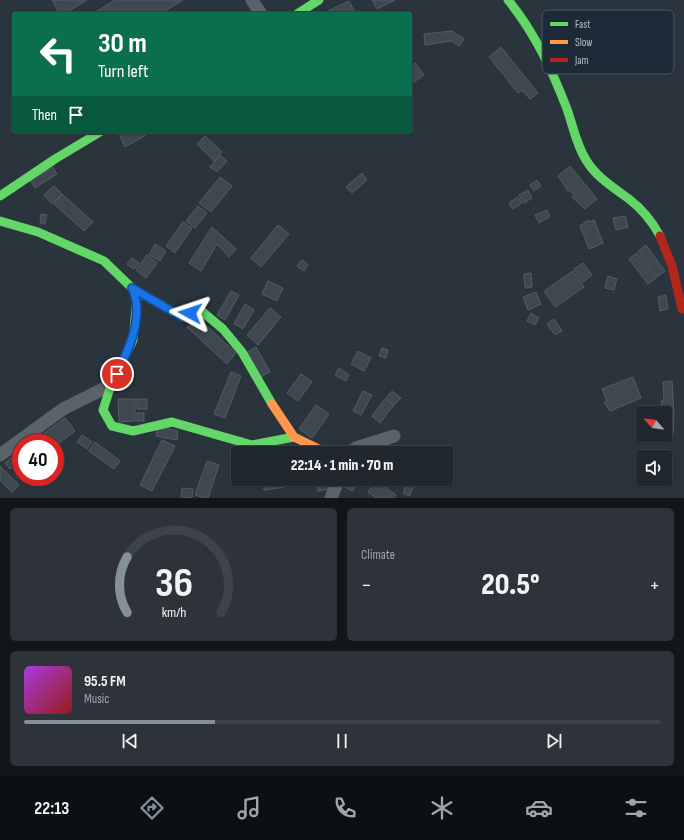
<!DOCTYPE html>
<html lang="en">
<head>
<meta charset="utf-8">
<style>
  :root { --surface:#20272d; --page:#2d3339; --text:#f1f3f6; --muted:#a2a5aa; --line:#3d4449; --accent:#84909a }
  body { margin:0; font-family:"Sofia Sans Condensed",sans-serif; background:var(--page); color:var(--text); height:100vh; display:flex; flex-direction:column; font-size:15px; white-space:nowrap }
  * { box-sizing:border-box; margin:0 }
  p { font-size:13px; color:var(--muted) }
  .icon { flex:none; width:22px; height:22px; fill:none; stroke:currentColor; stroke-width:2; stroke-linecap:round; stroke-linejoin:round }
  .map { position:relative; height:498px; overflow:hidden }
  .details { display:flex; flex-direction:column; gap:10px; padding:10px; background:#121519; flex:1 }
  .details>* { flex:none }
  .hud { position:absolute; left:12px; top:12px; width:400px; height:122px; border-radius:4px; box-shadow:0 1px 3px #0004,0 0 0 1px var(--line); background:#0b6e4f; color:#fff; overflow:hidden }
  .needle { width:26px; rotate:298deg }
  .tools { position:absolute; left:636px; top:406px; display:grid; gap:8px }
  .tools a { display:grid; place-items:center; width:36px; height:36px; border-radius:4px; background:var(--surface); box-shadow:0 1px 3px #0004,0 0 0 1px var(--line); font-size:20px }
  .speed { position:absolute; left:12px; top:434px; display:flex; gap:8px; font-size:20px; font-weight:700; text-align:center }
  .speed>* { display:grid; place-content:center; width:52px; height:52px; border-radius:50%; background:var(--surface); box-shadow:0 1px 3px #0004,0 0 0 1px var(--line); line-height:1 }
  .speed .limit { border:6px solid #d22; background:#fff; color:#111 }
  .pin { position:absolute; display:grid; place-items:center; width:34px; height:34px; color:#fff; margin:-17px; border:2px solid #fff; border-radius:50%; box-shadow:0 1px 4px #0007 }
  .me { position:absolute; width:44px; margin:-22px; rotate:275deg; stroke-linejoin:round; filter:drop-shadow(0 0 3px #0008) }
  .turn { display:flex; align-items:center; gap:14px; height:84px; padding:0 20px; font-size:18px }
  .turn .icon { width:52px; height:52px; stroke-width:2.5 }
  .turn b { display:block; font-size:28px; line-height:34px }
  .then { display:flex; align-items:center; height:38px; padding:0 20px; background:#0003; gap:8px; font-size:15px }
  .big { font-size:30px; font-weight:800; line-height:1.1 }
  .details .card { flex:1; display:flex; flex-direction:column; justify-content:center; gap:6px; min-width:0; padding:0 14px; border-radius:6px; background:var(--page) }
  .details .dial { align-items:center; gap:0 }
  .dial svg { height:104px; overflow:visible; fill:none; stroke:var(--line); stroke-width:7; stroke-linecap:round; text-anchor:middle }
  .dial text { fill:var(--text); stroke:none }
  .song { display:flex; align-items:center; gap:12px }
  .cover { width:48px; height:48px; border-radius:6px; background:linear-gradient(135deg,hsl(280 70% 55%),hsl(0 70% 35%)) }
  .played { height:4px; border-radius:2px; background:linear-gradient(90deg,var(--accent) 30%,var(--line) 30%) }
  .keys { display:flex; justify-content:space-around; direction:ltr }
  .heat { display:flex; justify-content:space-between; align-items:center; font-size:22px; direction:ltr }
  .details .tiles { flex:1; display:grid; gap:10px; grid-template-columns:1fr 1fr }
  .card:last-child { grid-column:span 2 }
  .trip { position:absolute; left:231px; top:446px; width:222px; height:40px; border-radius:4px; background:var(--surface); box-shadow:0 1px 3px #0004,0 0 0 1px var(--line); font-weight:800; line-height:40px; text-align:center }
  .tabs { display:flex; height:64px; justify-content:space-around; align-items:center; background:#0d1012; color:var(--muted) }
  .tabs .icon { width:28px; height:28px }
  .tabs .selected { color:var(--accent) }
  .tabs b { font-size:18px; color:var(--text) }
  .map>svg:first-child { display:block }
  .building { fill:#3f4850; stroke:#525c62 }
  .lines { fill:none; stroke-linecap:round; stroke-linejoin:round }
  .street { stroke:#5b6269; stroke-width:13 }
  .fast { stroke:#63d668; stroke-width:9 }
  .slow { stroke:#ff974d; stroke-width:9 }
  .jam { stroke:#b3261e; stroke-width:9 }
  .route-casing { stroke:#114b97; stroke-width:10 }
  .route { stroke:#1a73e8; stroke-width:7 }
  .key { fill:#1c2b37; stroke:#4a5864; stroke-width:1 }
  .key-label { font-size:11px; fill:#b4c1cc }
</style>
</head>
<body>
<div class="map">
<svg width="684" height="498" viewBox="0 0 684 498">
  <rect width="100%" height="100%" fill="#2a343c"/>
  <g class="building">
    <path d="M52,0H87L64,14H60Z"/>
    <path d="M115,0H183L160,14H92Z"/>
    <path d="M372,0H395L377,9Z"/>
    <path d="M349,1L356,14H330L328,11Z"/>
    <path d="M452,31L464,39L460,46L451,41L425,45L424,34Z"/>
    <path d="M501,47L538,93L530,99L522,90L518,93L489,57Z"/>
    <path d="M415,63L424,75L410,85V67Z"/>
    <path d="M118,132H151L125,147Z"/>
    <path d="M205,136L222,152L214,161L197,144Z"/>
    <path d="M220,155L227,161L217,172L210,167Z"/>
    <path d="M570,166L597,199L585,209L572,197L574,195L570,190L568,191L558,176Z"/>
    <path d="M53,167L57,174L35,188L30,180Z"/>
    <path d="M362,173L367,180L352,193L346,187Z"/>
    <path d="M220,177L232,186L211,212L199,203Z"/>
    <path d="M537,180L541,186L534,191L530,185Z"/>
    <path d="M54,186L62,194L52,204L44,195Z"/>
    <path d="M528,190L532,198L524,203L519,195Z"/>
    <path d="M62,194L93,222L84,231L54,204Z"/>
    <path d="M518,197L522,203L513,209L509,203Z"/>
    <path d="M198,206L207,213L195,228L186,221Z"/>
    <path d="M547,210L550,217L539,223L535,215Z"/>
    <path d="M41,214L47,215L45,224L40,223Z"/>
    <path d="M625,216L628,227L616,230L613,218Z"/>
    <path d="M588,220L589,222L594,220L603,243L589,249L580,226Z"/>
    <path d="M183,222L192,228L175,253L166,246Z"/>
    <path d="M278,225L289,234L261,267L251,258Z"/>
    <path d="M212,227L236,249L229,257L217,244L201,271L189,263Z"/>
    <path d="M155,244L166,251L160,261L149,255Z"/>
    <path d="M646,245L665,271L657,277L638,251Z"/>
    <path d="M637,253L656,278L648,284L629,259Z"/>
    <path d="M147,255L157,263L146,278L136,270Z"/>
    <path d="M132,258L139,263L134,269L127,264Z"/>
    <path d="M302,260L308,265L304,271L297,266Z"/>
    <path d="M583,263L592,275L583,282L574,269Z"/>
    <path d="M573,271L584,287L555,307L544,291Z"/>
    <path d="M531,273L532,287L525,288L524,274Z"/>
    <path d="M608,276L617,279L614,290L605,288Z"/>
    <path d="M268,281L283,288L277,301L262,294Z"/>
    <path d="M231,291L239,295L225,320L217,315Z"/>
    <path d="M536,292L541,304L528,310L523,297Z"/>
    <path d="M666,295L668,309L660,311L658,297Z"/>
    <path d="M245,304L254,310L243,329L234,324Z"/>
    <path d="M270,308L281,317L258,345L247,335Z"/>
    <path d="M531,313L539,318L535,325L527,321Z"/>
    <path d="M197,317L236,353L227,364L187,327Z"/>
    <path d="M554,319L562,331L555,335L547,324Z"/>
    <path d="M256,347L270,372L261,377L246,353Z"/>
    <path d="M382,348L388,350L386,358L379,356Z"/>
    <path d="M358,351L371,358L364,371L351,364Z"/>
    <path d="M339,368L349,375L346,381L335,375Z"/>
    <path d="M231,372L241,376L225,418L214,414Z"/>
    <path d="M301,374L312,382L298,401L287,393Z"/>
    <path d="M633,377L641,398L610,411L604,402L607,401L602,389Z"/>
    <path d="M672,381L674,414H665L663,406L662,407L661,401H664L663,382Z"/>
    <path d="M363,391L372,395L361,415L353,411Z"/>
    <path d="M392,391L401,398L394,405L386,398Z"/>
    <path d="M118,399H135V421L119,422Z"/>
    <rect x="137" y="399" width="10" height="10"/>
    <path d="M385,399L394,405L380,423L372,416Z"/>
    <path d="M316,405L329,414L312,438L299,429Z"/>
    <rect x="137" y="413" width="7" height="8"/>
    <path d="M665,415H674L673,434H665Z"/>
    <path d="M65,418L75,431L55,446V443H31Z"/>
    <path d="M158,427L178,431L177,440L156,436Z"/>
    <path d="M82,435L92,442L87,449L77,442Z"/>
    <path d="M162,440L175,446L152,491L140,485Z"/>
    <path d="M95,442L120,461L114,469L89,451Z"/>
    <path d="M17,453L21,461L10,469L5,463Z"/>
    <path d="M207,461L219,465L208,498H204L195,495Z"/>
    <path d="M0,466L19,485L12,492L0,480Z"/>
    <path d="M263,479H284L285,487L264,490Z"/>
    <path d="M330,479L331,489L318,491L316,480Z"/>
    <path d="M343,479H358L353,491L340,485Z"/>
    <path d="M376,481L396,495L394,498H376L368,492Z"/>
    <path d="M407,483L414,486L409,496L403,493Z"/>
    <path d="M182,488L193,489L192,498L181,497Z"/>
  </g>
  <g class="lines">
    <g class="street">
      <path d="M252,0L261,14"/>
      <path d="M349,453L356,448L394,436"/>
      <path d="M0,455L63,409L111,385"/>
      <path d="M331,498L337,483V479"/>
    </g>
    <g class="fast">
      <path d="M508,0C535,33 552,70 567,109C573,126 576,144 586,160C597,178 613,187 629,199C642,209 652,221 660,236"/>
      <path d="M297,14L319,0"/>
      <path d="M0,196L55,159L100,132"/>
      <path d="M0,221L38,232L104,261L132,288L182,317L199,309L223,329L242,352L272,404"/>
      <path d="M132,288L137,298L133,340L111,385L103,410L112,426L133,431L172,422L252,445L294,437"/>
    </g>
    <path class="slow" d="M272,404L294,437L327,453"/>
    <path class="jam" d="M660,236L672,266L682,309"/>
  </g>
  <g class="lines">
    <g class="route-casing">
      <path id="route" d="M117,374C129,349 145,315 132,288L182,317L190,313"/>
    </g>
    <use href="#route" class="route"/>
  </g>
  <rect x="542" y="10" width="132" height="64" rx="6" class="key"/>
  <rect x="550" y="22" width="18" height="4" fill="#63d668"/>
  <rect x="550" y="40" width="18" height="4" fill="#ff974d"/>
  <rect x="550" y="58" width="18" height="4" fill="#b3261e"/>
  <g class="key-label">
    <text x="575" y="28">Fast</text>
    <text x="575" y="46">Slow</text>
    <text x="575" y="64">Jam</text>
  </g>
</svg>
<div class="tools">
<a><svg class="needle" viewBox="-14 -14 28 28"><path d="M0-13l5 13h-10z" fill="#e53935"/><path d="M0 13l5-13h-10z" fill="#a2a5aa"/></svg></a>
<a><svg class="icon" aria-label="sound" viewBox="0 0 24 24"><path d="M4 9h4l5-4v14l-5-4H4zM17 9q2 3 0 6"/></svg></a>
</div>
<div class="speed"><div class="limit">40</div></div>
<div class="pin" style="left:117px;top:374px;background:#d93025"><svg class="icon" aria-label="arrive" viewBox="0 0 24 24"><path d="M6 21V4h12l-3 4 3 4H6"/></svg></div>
<svg class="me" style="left:190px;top:313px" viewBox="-20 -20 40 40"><path d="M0-17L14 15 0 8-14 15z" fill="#1a73e8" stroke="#fff" stroke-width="4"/></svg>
<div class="trip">22:14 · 1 min · 70 m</div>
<div class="hud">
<div class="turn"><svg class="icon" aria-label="left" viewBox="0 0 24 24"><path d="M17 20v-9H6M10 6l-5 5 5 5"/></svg><div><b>30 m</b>Turn left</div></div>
<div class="then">Then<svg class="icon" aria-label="arrive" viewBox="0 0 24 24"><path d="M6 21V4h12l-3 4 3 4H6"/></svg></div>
</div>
</div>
<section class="details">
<div class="tiles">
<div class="card dial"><svg viewBox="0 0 100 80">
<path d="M14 69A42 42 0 1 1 86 69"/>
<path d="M14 69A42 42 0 0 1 14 26" stroke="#84909a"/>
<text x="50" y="56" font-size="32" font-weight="700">36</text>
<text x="50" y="72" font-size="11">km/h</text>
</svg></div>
<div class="card"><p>Climate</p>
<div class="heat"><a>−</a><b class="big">20.5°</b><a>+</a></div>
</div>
<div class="card">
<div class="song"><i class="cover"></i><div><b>95.5 FM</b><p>Music</p></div></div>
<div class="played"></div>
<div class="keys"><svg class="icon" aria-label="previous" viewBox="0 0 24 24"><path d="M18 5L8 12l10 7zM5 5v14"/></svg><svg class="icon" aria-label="pause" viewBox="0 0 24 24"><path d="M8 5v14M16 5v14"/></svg><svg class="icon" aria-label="next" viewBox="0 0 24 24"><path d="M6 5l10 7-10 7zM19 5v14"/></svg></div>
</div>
</div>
</section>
<nav class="tabs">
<b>22:13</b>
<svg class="icon selected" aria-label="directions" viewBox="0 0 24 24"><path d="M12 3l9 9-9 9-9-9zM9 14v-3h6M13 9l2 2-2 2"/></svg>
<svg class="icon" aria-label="music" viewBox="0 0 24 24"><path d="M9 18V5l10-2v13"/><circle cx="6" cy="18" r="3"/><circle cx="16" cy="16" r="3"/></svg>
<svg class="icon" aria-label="phone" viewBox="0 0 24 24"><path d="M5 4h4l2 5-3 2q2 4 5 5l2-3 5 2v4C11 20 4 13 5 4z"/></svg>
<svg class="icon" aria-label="climate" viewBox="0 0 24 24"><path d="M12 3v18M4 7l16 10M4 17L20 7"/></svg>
<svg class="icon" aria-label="car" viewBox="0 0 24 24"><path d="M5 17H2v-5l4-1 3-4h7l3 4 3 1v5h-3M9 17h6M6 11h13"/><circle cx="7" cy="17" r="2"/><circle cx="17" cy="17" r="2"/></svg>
<svg class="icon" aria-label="filters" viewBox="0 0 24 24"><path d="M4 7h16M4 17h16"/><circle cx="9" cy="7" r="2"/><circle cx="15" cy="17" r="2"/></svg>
</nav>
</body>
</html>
